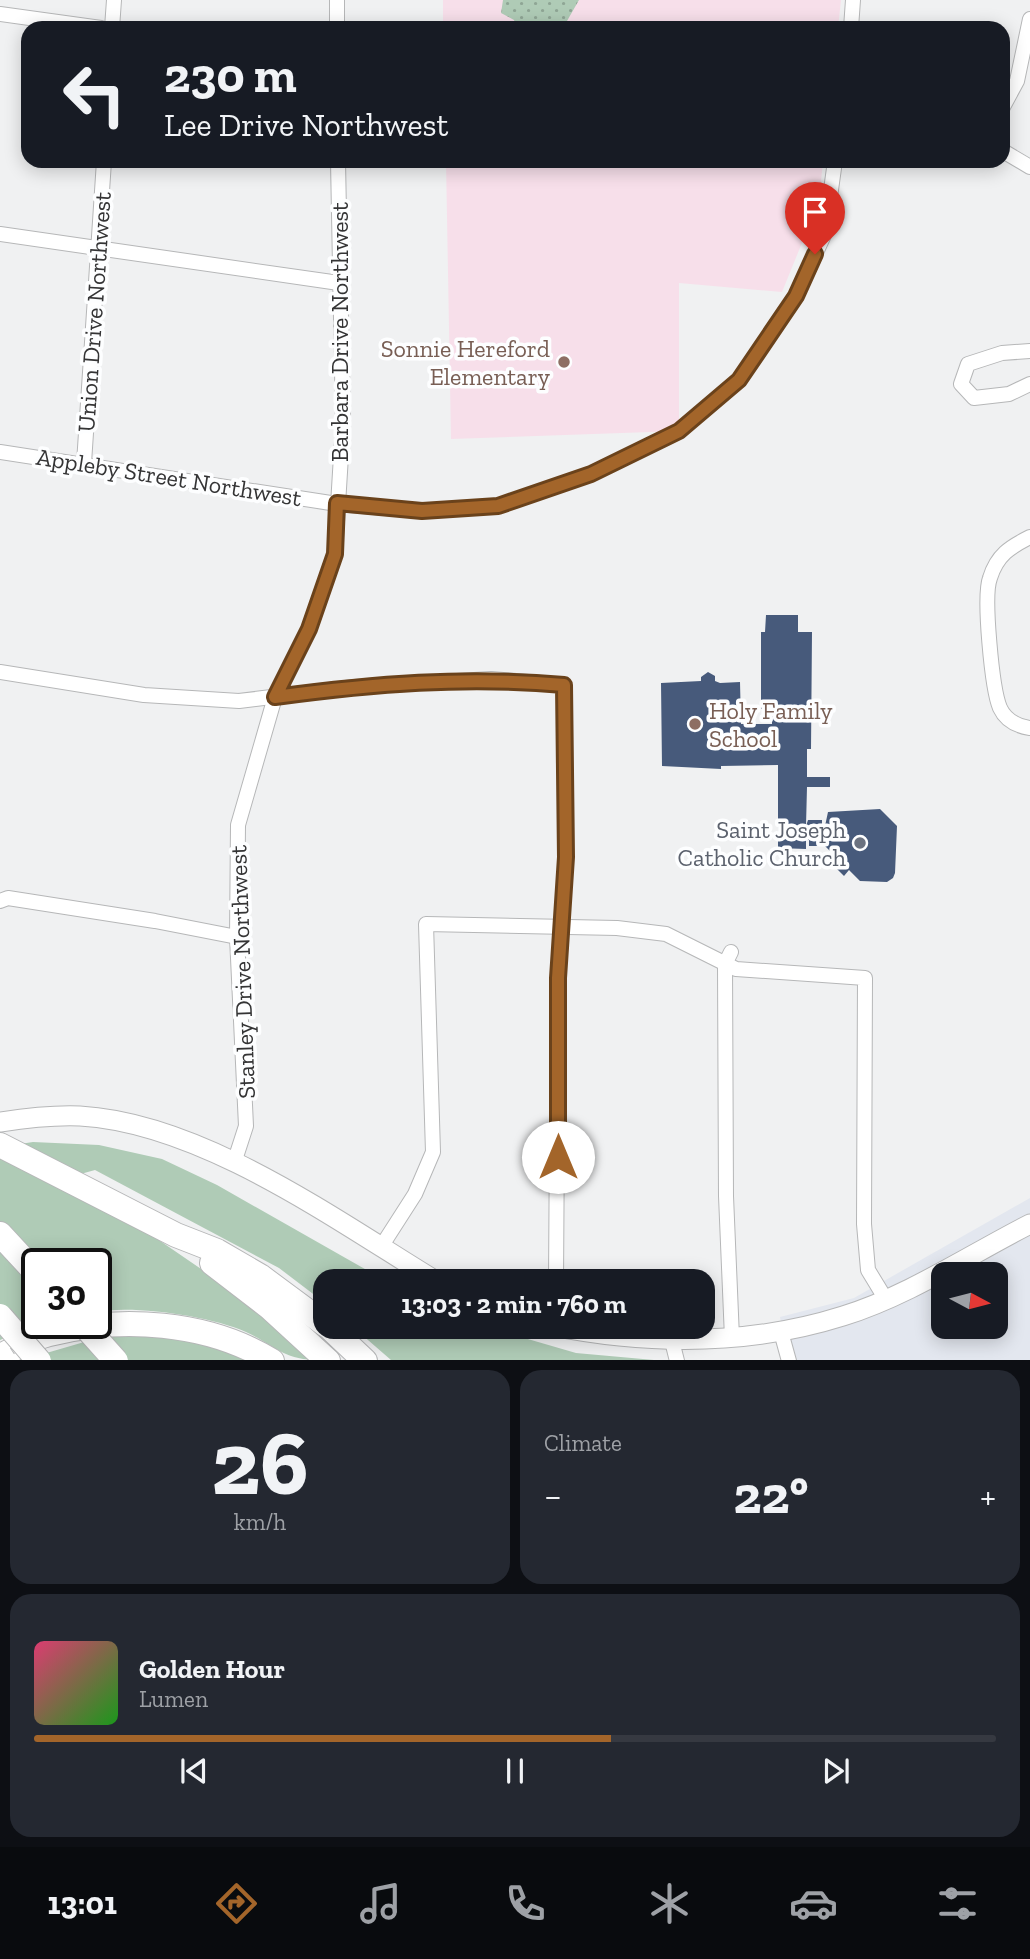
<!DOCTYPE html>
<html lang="en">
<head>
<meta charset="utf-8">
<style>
  :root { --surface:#171b24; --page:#242831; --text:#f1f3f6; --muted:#9ea1a6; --line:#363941; --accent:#a3652a }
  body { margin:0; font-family:"Zilla Slab",serif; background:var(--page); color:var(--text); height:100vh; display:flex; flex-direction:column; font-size:26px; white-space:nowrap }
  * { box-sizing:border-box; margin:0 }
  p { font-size:23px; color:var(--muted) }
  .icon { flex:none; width:38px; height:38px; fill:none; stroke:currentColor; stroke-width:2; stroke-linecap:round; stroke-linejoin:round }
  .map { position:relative; height:1360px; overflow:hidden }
  .side { display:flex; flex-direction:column; gap:10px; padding:10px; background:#0d0f14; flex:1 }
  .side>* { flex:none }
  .banner { position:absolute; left:21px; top:21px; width:989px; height:147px; border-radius:21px; box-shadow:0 4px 18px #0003; background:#171b24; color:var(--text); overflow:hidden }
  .needle { width:46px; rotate:97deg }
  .buttons { position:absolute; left:931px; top:1262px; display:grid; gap:14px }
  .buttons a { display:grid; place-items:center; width:77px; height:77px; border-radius:14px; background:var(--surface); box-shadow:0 4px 18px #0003; font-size:35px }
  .speed { position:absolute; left:21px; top:1248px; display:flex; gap:14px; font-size:35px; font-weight:700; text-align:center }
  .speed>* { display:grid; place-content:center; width:91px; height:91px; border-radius:50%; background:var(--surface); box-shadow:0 4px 18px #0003; line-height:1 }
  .speed .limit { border:4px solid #111; border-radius:10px; background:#fff; color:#111 }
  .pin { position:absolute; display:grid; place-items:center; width:60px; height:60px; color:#fff; margin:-72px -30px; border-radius:50% 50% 50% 0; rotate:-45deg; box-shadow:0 0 7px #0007 }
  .pin .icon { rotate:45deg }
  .me { position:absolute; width:77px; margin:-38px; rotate:0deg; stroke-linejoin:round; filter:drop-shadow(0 0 5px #0008) }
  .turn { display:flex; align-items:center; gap:24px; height:147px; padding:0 28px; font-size:32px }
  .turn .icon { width:91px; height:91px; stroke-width:2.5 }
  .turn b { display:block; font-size:49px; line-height:60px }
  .big { font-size:52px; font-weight:800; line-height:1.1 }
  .side .tile { flex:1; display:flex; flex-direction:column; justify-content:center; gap:10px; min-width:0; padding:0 24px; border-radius:21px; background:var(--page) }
  .side .dial { align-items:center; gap:0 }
  .dial b { font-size:91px; line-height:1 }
  .song { display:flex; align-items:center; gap:21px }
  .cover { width:84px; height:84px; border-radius:10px; background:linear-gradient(135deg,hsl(340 70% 55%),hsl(120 70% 35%)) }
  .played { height:7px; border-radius:4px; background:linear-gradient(90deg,var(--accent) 60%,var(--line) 60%) }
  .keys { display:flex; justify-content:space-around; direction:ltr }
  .heat { display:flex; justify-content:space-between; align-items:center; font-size:38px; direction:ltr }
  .side .tiles { flex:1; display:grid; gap:10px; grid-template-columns:1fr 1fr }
  .tile:last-child { grid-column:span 2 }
  .trip { position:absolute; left:313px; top:1269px; width:402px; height:70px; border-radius:21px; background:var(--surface); box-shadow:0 4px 18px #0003; font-weight:800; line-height:70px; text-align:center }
  .menu { display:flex; height:112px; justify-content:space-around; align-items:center; background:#090b0e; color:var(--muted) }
  .menu .icon { width:49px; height:49px }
  .menu .active { color:var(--accent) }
  .menu b { font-size:32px; color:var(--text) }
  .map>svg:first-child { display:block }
  .built { fill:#e3e7ef; fill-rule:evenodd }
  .education { fill:#f7dfea }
  .green { fill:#afcbb6 }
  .park { fill:url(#park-dots) }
  .building { fill:#475a7b }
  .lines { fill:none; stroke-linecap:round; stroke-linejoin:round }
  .minor-casing { stroke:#b6b7b8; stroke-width:16 }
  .secondary-casing { stroke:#b6b7b8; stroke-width:21 }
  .motorway-casing { stroke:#b6b7b8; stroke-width:26 }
  .minor { stroke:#fff; stroke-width:14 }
  .secondary { stroke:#fff; stroke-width:19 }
  .motorway { stroke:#fff; stroke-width:24 }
  .motorway-bridge-casing { stroke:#b6b7b8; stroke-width:26; stroke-linecap:butt }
  .motorway-bridge { stroke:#fff; stroke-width:24 }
  .route-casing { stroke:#6a421b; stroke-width:18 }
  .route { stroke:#a3652a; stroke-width:12 }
  .education-dot { fill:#8d6e63; stroke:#fdfeff; stroke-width:2.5 }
  .worship-dot { fill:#6b7280; stroke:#fdfeff; stroke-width:2.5 }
  .labels { text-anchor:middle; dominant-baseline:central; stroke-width:7; stroke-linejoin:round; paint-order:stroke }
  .street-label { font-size:24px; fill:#343435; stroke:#fdfeff }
  .education-label { font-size:24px; fill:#785e54; stroke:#fdfeff; text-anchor:end }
  .worship-label { font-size:24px; fill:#5b616d; stroke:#fdfeff; text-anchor:end }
</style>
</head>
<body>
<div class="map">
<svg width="1030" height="1361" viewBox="0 0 1030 1361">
  <defs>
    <pattern id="park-dots" width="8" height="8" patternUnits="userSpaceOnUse" patternTransform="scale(1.75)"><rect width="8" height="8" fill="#afcbb6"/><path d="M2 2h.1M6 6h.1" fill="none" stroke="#8fa695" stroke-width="1.8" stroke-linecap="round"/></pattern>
  </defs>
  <rect width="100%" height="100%" fill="#f0f1f2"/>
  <path class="built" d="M1030,1198V1360H788L780,1317L854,1298ZM943,1274H996V1326H943Z"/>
  <g class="education">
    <path d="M443,0H841L838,28H443Z"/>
    <path d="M446,161H823L819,201L782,292L679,283V431L451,439Z"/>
  </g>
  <g class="green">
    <path d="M33,1142L99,1145L162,1159L217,1185L386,1281H326L325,1303L279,1268L95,1170L48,1183L150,1234L223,1284L320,1360C282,1360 277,1346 246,1332C209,1316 135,1305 96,1312V1264H37L39,1323L0,1340V1147Z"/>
    <path d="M353,1327H486L576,1353L654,1360H391Z"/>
    <path d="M122,1331L211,1343L255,1361H19Z"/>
  </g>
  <path class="park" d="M503,0H579L563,28H517L514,20L501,13Z"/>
  <path class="building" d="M766,615H798V632H812L811,749H807V777H830V787H807L806,826L808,820H822V826H825L828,812L880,809L897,826L895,873L893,878L887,882L860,881L849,870L844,876L828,860L833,854L825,846V840H822V846H809V840H806V849L778,848V765L721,766V769L662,766L661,683L701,681V677L708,672L715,676V681L720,683L740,682L741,724H772V710L761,709V632H765Z"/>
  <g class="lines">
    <g class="minor-casing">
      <g id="minor">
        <path d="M337,0V28"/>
        <path d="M0,14L101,28"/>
        <path d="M112,28L114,0"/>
        <path d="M851,28L853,0"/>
        <path d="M1003,107L1017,81L1030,19"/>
        <path d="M1003,151L1030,167"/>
        <path d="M0,234L339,283"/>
        <path d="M1030,351L1002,353L968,364L961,384L974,398L1009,394L1030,384"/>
        <path d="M0,452L337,504L422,511L498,506L591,474L679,431L739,380L796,296L825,233L835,161"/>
        <path d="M84,463L104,161"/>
        <path d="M1030,537C1010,547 997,555 990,578C983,596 992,689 1000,708C1006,721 1017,726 1030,728"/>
        <path d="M0,672L144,695L239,701L354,687L491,679L564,685L566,857L558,978L556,1281"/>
        <path d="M0,901L8,898L155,921L237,937"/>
        <path d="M731,952L725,964L726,1196L732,1338"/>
        <path d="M234,1163L246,1126L237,937L238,825L275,697L309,629L335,554L343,423L338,161"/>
        <path d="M381,1247L415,1194L433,1152L426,924L617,928L666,934L736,969L865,978L864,1224L868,1270L885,1298"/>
        <path d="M781,1332L789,1361"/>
        <path d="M672,1341L677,1361"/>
      </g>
    </g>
    <g class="secondary-casing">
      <g id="secondary">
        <path d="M0,1122C26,1118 54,1115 80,1116C202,1123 334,1219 436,1281"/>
        <path d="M552,1326C649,1345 748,1346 843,1316C908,1296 969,1255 1030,1224"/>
      </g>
    </g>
    <g class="motorway-casing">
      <g id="motorway">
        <path d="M0,1145L176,1235L217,1251L260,1276L326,1325"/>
        <path d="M0,1234L37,1274"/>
        <path d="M212,1263L269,1307L328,1361"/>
        <path d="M328,1326L365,1361"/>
        <path d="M0,1356C16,1349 32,1338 49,1334C121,1316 207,1321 272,1361"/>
      </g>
    </g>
    <use href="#minor" class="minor"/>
    <use href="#secondary" class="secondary"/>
    <use href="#motorway" class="motorway"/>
    <g class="motorway-bridge-casing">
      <g id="motorway-bridge">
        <path d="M0,1316L39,1361"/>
        <path d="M82,1323L116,1361"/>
        <path d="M0,1355L4,1361"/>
      </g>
    </g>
    <use href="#motorway-bridge" class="motorway-bridge"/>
  </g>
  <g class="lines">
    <g class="route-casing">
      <path id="route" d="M558,1157V978L566,857L564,685C464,676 373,684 275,697L309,629L335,554L337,503L422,511L498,506L591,474L679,431L739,380L796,296L815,254"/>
    </g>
    <use href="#route" class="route"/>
  </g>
  <g class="education-dot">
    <circle cx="564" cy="362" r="7"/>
    <circle cx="695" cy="724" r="7"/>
  </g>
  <circle class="worship-dot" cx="860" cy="843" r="7"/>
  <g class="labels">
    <g class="street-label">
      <text transform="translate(94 312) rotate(-86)">Union Drive Northwest</text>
      <text transform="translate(339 332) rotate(-90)">Barbara Drive Northwest</text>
      <text transform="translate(169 477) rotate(9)">Appleby Street Northwest</text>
      <text transform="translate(242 972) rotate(-92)">Stanley Drive Northwest</text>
    </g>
    <g class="education-label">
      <text x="550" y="348">Sonnie Hereford<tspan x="550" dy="28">Elementary</tspan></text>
      <text x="709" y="710" text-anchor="start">Holy Family<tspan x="709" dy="28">School</tspan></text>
    </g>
    <g class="worship-label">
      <text x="846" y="829">Saint Joseph<tspan x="846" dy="28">Catholic Church</tspan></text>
    </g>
  </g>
</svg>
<div class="buttons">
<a><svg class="needle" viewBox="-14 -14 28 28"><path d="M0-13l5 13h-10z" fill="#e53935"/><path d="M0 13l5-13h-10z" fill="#9ea1a6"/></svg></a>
</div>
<div class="speed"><div class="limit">30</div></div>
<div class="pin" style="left:815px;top:254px;background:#d93025"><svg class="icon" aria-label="arrive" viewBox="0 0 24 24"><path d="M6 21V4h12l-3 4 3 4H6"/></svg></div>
<svg class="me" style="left:558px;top:1157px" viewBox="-20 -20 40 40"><circle r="19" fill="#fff"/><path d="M0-13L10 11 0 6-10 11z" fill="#a3652a"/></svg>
<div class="trip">13:03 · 2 min · 760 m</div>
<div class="banner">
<div class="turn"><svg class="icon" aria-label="left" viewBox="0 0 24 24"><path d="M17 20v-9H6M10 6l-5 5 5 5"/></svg><div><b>230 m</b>Lee Drive Northwest</div></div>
</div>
</div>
<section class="side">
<div class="tiles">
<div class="tile dial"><b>26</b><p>km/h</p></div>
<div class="tile"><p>Climate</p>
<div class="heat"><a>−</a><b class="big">22°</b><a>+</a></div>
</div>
<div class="tile">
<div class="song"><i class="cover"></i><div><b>Golden Hour</b><p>Lumen</p></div></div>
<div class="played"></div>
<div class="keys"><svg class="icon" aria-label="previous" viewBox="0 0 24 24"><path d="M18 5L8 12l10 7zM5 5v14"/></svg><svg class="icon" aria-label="pause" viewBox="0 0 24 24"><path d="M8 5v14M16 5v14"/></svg><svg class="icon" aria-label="next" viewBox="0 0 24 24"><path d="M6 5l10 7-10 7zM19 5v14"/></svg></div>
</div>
</div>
</section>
<nav class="menu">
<b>13:01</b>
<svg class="icon active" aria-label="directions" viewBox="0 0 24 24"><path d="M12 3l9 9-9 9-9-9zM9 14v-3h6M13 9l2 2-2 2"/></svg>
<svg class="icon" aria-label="music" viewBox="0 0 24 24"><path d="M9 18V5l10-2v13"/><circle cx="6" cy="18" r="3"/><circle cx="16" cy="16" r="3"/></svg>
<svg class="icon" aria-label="phone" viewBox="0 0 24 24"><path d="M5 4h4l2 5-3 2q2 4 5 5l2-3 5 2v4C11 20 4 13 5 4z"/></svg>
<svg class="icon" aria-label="climate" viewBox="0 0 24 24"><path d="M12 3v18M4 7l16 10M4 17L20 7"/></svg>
<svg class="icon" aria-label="car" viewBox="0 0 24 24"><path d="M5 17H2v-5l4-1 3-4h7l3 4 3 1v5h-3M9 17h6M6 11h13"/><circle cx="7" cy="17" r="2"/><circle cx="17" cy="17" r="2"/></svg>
<svg class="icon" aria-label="filters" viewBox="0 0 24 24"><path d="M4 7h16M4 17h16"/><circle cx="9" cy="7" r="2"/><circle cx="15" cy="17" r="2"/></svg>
</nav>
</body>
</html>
